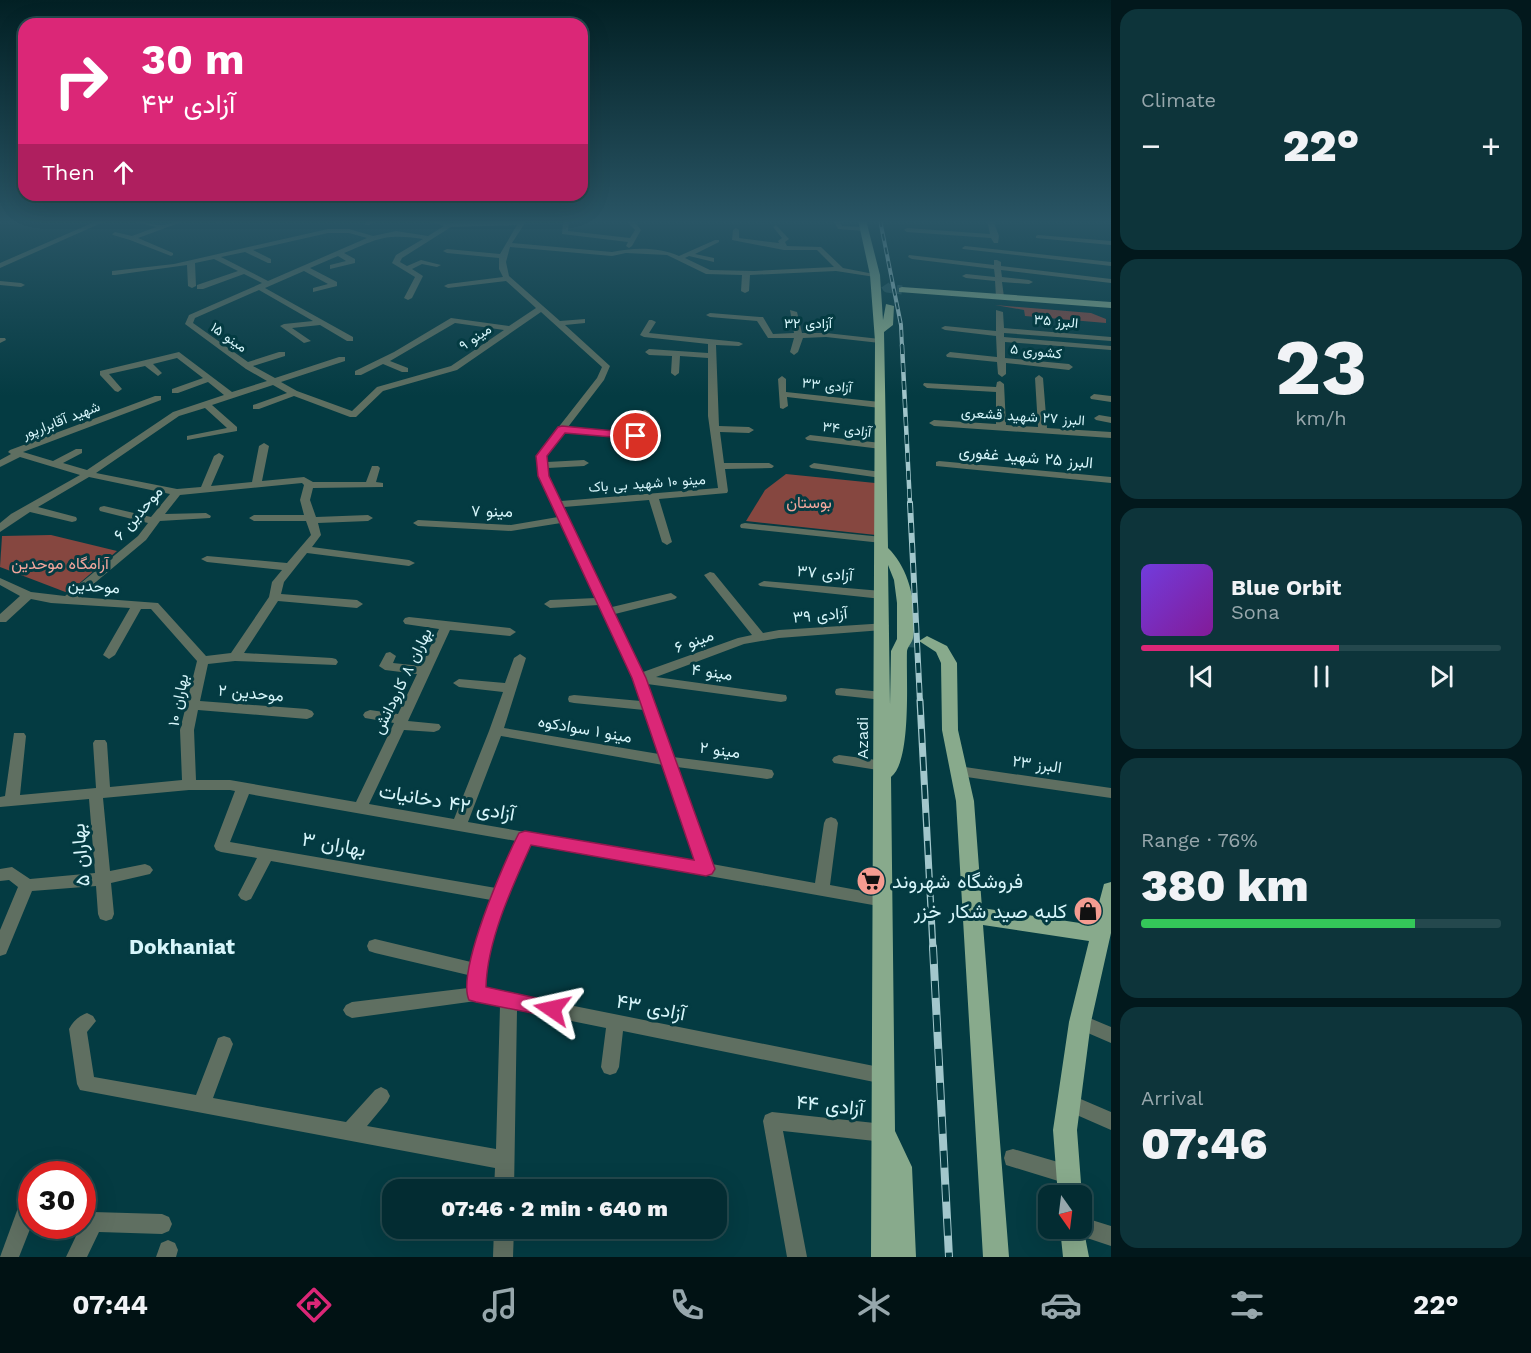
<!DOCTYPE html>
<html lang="en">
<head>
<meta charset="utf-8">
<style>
  :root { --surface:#032c32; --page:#0d343a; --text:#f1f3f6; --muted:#97a7ac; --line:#24484d; --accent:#db2777 }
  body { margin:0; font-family:"Work Sans",Vazirmatn,sans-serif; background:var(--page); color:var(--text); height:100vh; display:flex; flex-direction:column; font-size:22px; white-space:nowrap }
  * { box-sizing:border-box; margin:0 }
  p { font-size:20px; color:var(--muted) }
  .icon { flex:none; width:33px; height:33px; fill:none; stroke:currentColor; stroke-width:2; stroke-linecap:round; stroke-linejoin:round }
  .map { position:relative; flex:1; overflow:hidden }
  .panel { display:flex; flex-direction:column; gap:9px; padding:9px; background:#02181c; width:420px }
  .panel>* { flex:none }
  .hud { position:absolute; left:18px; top:18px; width:570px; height:183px; border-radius:18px; box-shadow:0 6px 24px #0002,0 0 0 2px var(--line); background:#db2777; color:#fff; overflow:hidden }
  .needle { width:39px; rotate:166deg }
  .fabs { position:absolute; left:1038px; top:1185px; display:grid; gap:12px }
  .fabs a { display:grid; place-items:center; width:54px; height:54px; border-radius:12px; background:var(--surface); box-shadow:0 6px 24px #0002,0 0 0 2px var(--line); font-size:30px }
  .speed { position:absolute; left:18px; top:1161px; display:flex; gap:12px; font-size:30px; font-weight:700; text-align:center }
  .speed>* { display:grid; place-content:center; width:78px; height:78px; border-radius:50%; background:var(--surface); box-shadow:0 6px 24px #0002,0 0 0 2px var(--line); line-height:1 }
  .speed .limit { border:9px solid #d22; background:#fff; color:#111 }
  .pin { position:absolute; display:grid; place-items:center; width:51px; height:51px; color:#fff; margin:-26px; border:3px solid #fff; border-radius:50%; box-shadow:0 2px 6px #0007 }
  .me { position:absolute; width:66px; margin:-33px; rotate:281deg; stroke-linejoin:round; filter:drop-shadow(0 0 4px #0008) }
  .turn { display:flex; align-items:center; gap:21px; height:126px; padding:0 24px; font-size:27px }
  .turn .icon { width:78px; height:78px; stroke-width:2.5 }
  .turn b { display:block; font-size:42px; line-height:51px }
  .then { display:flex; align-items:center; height:57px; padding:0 24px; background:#0003; gap:12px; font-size:22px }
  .big { font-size:45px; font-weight:800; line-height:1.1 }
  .panel .card { flex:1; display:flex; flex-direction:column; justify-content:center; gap:9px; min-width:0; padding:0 21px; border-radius:18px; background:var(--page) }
  .panel .dial { align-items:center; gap:0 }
  .dial b { font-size:78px; line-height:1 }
  .song { display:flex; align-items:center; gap:18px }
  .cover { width:72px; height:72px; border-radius:9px; background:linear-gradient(135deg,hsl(260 70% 55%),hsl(290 70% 35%)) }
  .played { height:6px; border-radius:3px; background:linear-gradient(90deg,var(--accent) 55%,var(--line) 55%) }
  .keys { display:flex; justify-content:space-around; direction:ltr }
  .heat { display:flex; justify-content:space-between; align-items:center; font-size:33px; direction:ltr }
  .charge { height:9px; border-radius:4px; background:linear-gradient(90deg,#34c759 76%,var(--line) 0) }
  .trip { position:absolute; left:382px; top:1179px; width:345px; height:60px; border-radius:18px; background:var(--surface); box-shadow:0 6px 24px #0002,0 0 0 2px var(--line); font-weight:800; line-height:60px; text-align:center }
  .dock { display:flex; height:96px; justify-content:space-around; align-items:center; background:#011214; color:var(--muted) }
  .dock .icon { width:42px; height:42px }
  .dock .current { color:var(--accent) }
  .dock b { font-size:27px; color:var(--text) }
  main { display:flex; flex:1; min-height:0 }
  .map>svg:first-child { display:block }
  .green { fill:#864740 }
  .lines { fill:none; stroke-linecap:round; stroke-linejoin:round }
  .major-tunnel-far1 { stroke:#24575e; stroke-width:9; stroke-dasharray:9 4.5; stroke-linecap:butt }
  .major-tunnel { stroke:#24575e; stroke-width:14; stroke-dasharray:14 8; stroke-linecap:butt }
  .minor { fill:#5f6f61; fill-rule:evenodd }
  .major { fill:#88aa8c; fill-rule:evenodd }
  .rail-far4-casing { stroke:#a2c7cc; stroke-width:4 }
  .rail-far3-casing { stroke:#a2c7cc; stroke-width:4.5 }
  .rail-far2-casing { stroke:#a2c7cc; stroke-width:6 }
  .rail-far1-casing { stroke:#a2c7cc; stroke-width:7 }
  .rail-casing { stroke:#a2c7cc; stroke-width:8 }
  .rail-far4 { stroke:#043b42; stroke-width:2; stroke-dasharray:7; stroke-linecap:butt }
  .rail-far3 { stroke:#043b42; stroke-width:3; stroke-dasharray:9; stroke-linecap:butt }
  .rail-far2 { stroke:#043b42; stroke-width:4; stroke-dasharray:10; stroke-linecap:butt }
  .rail-far1 { stroke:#043b42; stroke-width:4.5; stroke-dasharray:14; stroke-linecap:butt }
  .rail { stroke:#043b42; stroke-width:6; stroke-dasharray:17; stroke-linecap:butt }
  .route { fill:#db2777; stroke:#8e194d; stroke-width:1.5 }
  .labels { text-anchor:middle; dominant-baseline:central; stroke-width:6; stroke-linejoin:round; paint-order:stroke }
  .far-street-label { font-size:14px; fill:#d7f6fb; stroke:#043b42 }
  .street-label { font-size:16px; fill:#d7f6fb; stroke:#043b42 }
  .park-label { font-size:16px; fill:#f4a79d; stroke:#043b42 }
  .near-street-label { font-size:20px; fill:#d7f6fb; stroke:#043b42 }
  .near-poi-label { font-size:20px; fill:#d7f6fb; stroke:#043b42; text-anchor:start }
  .near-neighbourhood-label { font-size:21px; font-weight:bold; fill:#d7f6fb; stroke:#043b42 }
</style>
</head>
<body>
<main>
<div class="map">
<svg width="1111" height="1257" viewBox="0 0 1111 1257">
  <rect width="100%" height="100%" fill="#043b42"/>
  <g class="green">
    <path d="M995,305L1091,313L1106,319V323L1025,316L1024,310Z"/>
    <path d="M786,474L875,483L876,535L746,521L765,490Z"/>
    <path d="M51,535L117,551L68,593L0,567L2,536Z"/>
  </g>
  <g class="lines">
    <path class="major-tunnel-far1" d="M885,285L887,288L902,290"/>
    <path class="major-tunnel" d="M905,640L927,641"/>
    <g class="minor">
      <path d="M99,220H108L0,268V263Z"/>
      <path d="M129,220C140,220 153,226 163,225C171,224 178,220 187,220L138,238L173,253V255L171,256L130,240L113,235L112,234L115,232L132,236L156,227Z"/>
      <path d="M211,220H222V221L219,223Z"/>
      <path d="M369,220H377L369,225H365V223Z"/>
      <path d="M425,220L450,223L522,221L525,223L512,243L612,252C633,247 660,247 679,256L715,240H719V242L695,254L714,258V262L689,256L685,258L710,270L754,271L834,267L817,250H784L732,240L733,230L736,228L739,230V238L779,243L778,241L782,238L773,227L776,225L789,239L785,242L787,246L821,247L843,268L879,275L875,277L836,271L750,275L749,291L745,293L741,291L742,275L706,274L667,255L626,253L612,256L510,247L506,262L509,276L560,321L585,319V323L565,325L610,366L604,380L568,427L633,433L642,411L645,410L650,413L641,436L636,439L564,432L546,456L547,462L584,460L589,463L584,466L548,468L549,476L561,501L718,488L708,416V358L680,356L679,373L675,376L671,373L672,356L649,355L645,352L649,349L708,353V344L644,337L640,335L649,320H652L656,322L649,333L739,342L743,344L739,346L716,345L719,426L749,427L754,430L749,433L720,432L724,463H769L774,466L772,468L725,469L728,491L727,493L659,499L672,542L667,545L662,542L649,500L564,507L612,607L671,593L677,597L675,599L615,614L643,672L738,638L752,635L704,575L710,572L714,573L763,633L779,630L887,623L889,626L883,630L779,638L744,644L656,677L786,695L787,698L786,701L781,702L647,684L673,757L767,769L772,770L774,774L772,778L767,779L677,767L712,864L815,883L824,823L826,819L831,817L836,819L838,823L830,885L884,895L890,896L892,901L890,906L884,907L529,844C511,889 484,939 484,988L884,1068L890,1070L893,1076L890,1082L884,1084L623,1031L619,1067L616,1073L610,1075L604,1073L601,1067L606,1028L517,1010L514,1190H494L495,1168L80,1090L77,1084L69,1029C73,1021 79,1016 87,1013L93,1016L96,1021L87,1032L94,1077L196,1095L218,1038L224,1036L230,1038L233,1044L213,1098L346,1122L375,1090L381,1087L387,1090L390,1096L387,1102L367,1126L496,1149L500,1006L476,1001L352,1018L346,1015L343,1010L346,1005L352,1002L468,988V975L375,953L369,951L367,946L369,941L375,939L471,962L491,900L271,861L251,899L246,901L241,899L238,895L257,858L221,852L216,850L214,846L235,791L230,790H189L103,798L110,871L145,864L150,866L153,870L150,874L111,883L114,914L112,919L106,921L100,919L98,914L96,886L32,891L6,954L0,956V930L18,887L9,880L0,881V869L12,867L30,879L95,873L89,799L0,807V797L5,796L14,733H24L26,736L20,795L96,788L93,743L95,740H105L107,743L110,787L182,780L180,730L197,661L151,609H141L115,655L109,659L103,655L130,608L51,603L31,599L6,622H0V614L20,596L0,585V578L31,592L65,596L138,536L148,523L100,511L99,509L100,507L104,506L151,517L170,494L89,477L38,507L76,517L77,519L76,521L72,522L30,512L0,532V523L11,514L80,475L20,457L0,467V460L11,454L8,452L10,450L155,396H161V400L23,452L53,461L76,449H82V453L63,463L87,470L173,412L224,395L208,382L178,393H172V389L203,378L177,358L153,364L162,373L158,376L145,366L109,374L122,389L118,392L115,391L100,375V371L179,352L232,392L267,381L246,369L185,324L189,315L262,283L244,274L203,289H197V285L238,271L214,259L195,263L196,286L192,288L188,286L187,265L115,275H112V271L174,264L328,229H349L373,236L396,231L428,236L444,226ZM517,225L500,254L447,249L443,251L447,253L499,258V269L503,277L448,284L444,286L448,288L506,281L536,308L509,326L451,318L394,352L355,371V375H361L383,364L402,372H408V368L390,361L455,323L504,330L451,366L377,387L352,411L297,391L281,382L345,361V357H339L275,378L253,366L285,356V352H279L248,362L193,323L195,318L259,290L313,321L284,324L280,326L304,343L311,341L292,328L320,325L347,341H353V337L265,288L304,271L328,284L313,288V292L337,286V282L310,268L338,256L346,261L330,265V269L355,263V259L344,253C377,239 385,233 423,239L396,255L392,263L415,277L404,298L408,300L412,298L423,276L412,269L422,264L437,267L441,265L421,260L407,266L400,262L402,258L451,227ZM328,233H349L367,238L268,281L221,257L245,252L268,263H271V259L253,250ZM541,312L602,367L597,378L536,456L539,476L558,517L511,525L418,520L413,523L418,526L511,531L561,523L596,598L550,600L544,604L550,608L599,605L633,678L641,701L574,695L569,696L568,699L569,702L574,703L644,710L659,754L504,728L526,658L520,654L514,658L505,683L459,679L453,683L459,687L503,692L489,731L454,819L369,804L404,730L434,732L439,730L441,727L439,724L408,721L450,630L510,636L516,632L510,628L409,617L405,618L403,621L405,624L439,629L421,666L393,663L396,656L390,652L386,653L379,666L385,670L417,674L398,714L370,710L365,712L363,715L365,718L394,723L356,802L230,780H196L194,730L198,710L307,719L312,717L314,714L312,711L307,709L200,701L208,664L235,661L336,665L338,662L336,659L332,658L244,653L278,601L357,608L363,604L357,600L281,594L284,582L307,553L409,566L415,563L409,560L312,547L321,535L318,523L368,521L373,518L368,515L316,517L310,500L313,488L383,487V483L376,482L380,468L378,466H372L366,482H313L304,477L262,481L269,446L264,443L259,446L252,482L211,486L224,456L219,453L214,456L201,487L177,489L96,473L179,416L205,408L227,428L187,436V440L237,431V427L212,405L273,385L287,393L253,405V409H259L294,396L350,417H356L383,391L457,370ZM302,483L304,485L300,500L304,515H254L249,518L254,521H306L311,535L287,563L207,556L201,559L207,562L282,570L272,582L269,597L231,653L206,656L158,603L78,597L146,540L160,521L210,518L211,516L206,513L165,514L180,495ZM501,736L663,765L696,862L468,822ZM249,794L516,841L496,888L230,842Z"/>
      <path d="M566,220L569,222L568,231L630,238L635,230L626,220H633L641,230L632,246L629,248L626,246L628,242L562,234L563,222Z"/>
      <path d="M833,220H839L842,226L865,227L868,229L865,231L838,229Z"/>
      <path d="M987,220H993L999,236L998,243H994L991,238L907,232L904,230L907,228L990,234Z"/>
      <path d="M1038,235L1111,241V245L1036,238V236Z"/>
      <path d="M965,246L1111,262V266L963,249L962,248Z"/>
      <path d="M909,255L994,265V260H997L1001,262V266L1111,279V283L1001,270L1002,277L1029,280L1033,282L1029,284L1002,282L1004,297L1000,299L996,297L995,281L966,278L962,276L966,274L995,277L994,269L912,259L908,257Z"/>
      <path d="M0,281L21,283L25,285L21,287L0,285Z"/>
      <path d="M790,310L797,312L802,333H826L880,339L884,341L880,343L826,337L803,338L798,352L794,355L790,352L794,338H768L757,321L710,317L706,315L710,313L760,317H763L773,334L794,333Z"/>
      <path d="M996,310L1003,312L1004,328L1111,337V341L1004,333V337L1111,346V350L1005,342V358L1069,364L1073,367L1069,370L1006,363V374L1002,377L998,374L997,362L947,357L946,355L950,352L997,357L996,336L945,330L941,328L945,326L996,331Z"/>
      <path d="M0,338H5L6,340L0,343Z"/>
      <path d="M1039,375L1043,378L1047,428L1111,432V438L934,426L929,423L934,420L996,424V392L927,388L923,385L924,383L996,387L997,382L1000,381L1004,384L1006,425L1038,427L1035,378Z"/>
      <path d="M782,376L786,379V392L880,402L885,405L880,408L787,397L788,406L783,409L780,408L778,379Z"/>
      <path d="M1094,394L1111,396V402L1091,399L1090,397Z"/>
      <path d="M1099,415L1111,417V423L1096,420L1094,418Z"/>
      <path d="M810,435L881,443L886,446L881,449L807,440L805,438Z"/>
      <path d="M939,461L1111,477V483L936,466V462Z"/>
      <path d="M814,463L881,472L886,475L881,478L811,468L809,466Z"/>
      <path d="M745,523L882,537L887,540L882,543L741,528L740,526L741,524Z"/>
      <path d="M764,581L882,591L888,595L882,599L760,586L758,584Z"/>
      <path d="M841,688L883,692L889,696L883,700L836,695L835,692L836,689Z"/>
      <path d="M839,755L884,761L889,762L891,766L889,770L884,771L834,763L832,760L834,757Z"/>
      <path d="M958,766L1111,788V798L953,775L951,771L953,767Z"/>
      <path d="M1080,1014L1111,1027V1043L1074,1027L1071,1022L1074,1017Z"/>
      <path d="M1069,1094L1111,1112V1130L1063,1109L1060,1103L1063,1097Z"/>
      <path d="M772,1112L884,1124L891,1127L893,1133L891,1139L884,1142L783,1131L807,1257H787L763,1121L765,1115Z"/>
      <path d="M1013,1149L1075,1167L1078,1174L1075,1181L1068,1184L1006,1165L1004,1158L1006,1151Z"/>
      <path d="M29,1194L32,1195V1224L19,1257H0L22,1197Z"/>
      <path d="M93,1212L162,1214L169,1217L172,1224L169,1231L162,1234L99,1232L87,1257H66L86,1215Z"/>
      <path d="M1082,1217L1111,1226V1246L1075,1234L1073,1228H1082Z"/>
      <path d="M494,1228H514L513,1257H493Z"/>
      <path d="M168,1240L175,1243L178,1250L176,1257H156L161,1243Z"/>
    </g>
    <g class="major">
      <path d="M858,220H866L880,275L883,320L886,304L894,306L893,325L884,332L888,548C910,569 918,608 913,638C912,643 908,646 907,651C906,678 912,761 891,777L895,1131L912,1167L916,1257H871L875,341L870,275ZM888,565L894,580L897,603V639L891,651L890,705Z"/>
      <path d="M902,287L1111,302V308L899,292V288Z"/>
      <path d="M927,636L947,646L957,663L958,730L974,801L982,908L1093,925L1104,884L1111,882V933L1091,1022L1077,1130L1082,1196V1198V1196H1058L1053,1130L1069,1022L1089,941L983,925L1009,1257H983L956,801L942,730L941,663L936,652L919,641Z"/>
      <path d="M1082,1221L1089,1257H1063L1060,1228H1082Z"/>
    </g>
    <g class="rail-far4-casing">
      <path id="rail-far4" d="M880,220L901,325L902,347"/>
    </g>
    <g class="rail-far3-casing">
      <path id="rail-far3" d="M902,345L910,505"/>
    </g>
    <g class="rail-far2-casing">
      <path id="rail-far2" d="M910,503L920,702"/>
    </g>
    <g class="rail-far1-casing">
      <path id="rail-far1" d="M920,701L933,949"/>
    </g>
    <g class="rail-casing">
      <path id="rail" d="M933,947L949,1257"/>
    </g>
    <use href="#rail-far4" class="rail-far4"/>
    <use href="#rail-far3" class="rail-far3"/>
    <use href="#rail-far2" class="rail-far2"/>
    <use href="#rail-far1" class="rail-far1"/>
    <use href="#rail" class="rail"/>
  </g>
  <linearGradient id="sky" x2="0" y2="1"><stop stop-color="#022024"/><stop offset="0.56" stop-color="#295565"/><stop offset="1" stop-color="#295565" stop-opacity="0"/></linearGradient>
  <rect width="1111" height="396" fill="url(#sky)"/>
  <path class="route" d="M562,426L636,433L641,436L636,439L565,433L547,456L549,476L646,678L715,869L712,874L706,876L531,845C512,887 487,941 486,987L559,1003L562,1009L559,1015L552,1017L476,1002L469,1000C456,972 504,862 519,833L525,831L694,860L632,678L538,476L536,456L558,427Z"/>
  <defs>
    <g id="supermarket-disc" transform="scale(1.5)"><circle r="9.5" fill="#f59c91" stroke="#043b42"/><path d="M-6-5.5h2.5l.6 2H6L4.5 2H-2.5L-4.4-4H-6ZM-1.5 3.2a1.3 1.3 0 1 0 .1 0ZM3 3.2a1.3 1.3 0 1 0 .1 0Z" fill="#111"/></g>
    <g id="shop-disc" transform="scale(1.5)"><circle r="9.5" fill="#f59c91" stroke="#043b42"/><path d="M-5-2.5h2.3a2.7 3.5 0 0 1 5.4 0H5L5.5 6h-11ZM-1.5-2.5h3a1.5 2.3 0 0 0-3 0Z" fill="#111"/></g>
  </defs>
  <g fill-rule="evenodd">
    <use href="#supermarket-disc" x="871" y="881"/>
    <use href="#shop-disc" x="1088" y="911"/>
  </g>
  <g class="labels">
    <g class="far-street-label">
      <text transform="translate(1056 321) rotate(5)">البرز ۳۵</text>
      <text x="808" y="323">آزادی ۳۲</text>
      <text transform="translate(229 337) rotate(35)">مینو ۱۵</text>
      <text transform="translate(475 337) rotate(-34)">مینو ۹</text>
      <text transform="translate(1036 351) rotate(6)">کشوری ۵</text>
      <text transform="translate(827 385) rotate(6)">آزادی ۳۳</text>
      <text transform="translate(1023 416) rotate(4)">البرز ۲۷ شهید قشعری</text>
      <text transform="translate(61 420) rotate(-21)">شهید آقابرارپور</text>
      <text transform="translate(847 429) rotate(7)">آزادی ۳۴</text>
      <text transform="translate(647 483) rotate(-4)">مینو ۱۰ شهید بی باک</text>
    </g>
    <g class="street-label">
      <text transform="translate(1026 457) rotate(5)">البرز ۲۵ شهید غفوری</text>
      <text transform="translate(492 511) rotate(1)">مینو ۷</text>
      <text transform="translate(138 513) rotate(-49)">موحدین ۶</text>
      <text transform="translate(825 573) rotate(5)">آزادی ۳۷</text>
      <text transform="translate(94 586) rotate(4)">موحدین</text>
      <text transform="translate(820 615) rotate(-5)">آزادی ۳۹</text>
      <text transform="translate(694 641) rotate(-20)">مینو ۶</text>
      <text transform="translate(712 672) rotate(8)">مینو ۴</text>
      <text transform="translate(402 681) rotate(-64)">بهاران ۸ کارودانش</text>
      <text transform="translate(251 693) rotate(5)">موحدین ۲</text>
      <text transform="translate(178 700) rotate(-79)">بهاران ۱۰</text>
      <text transform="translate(585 729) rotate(10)">مینو ۱ سوادکوه</text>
      <text transform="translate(862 738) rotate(-90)">Azadi</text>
      <text transform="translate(720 750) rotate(8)">مینو ۲</text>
      <text transform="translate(1037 764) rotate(8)">البرز ۲۳</text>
    </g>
    <g class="park-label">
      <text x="809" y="502">بوستان</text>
      <text x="60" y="563">آرامگاه موحدین</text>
    </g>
    <g class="near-street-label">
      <text transform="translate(447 802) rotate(10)">آزادی ۴۲ دخانیات</text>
      <text transform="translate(334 844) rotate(10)">بهاران ۳</text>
      <text transform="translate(80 855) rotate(-95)">بهاران ۵</text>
      <text transform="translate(651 1007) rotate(11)">آزادی ۴۳</text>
      <text transform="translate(830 1105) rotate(6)">آزادی ۴۴</text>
    </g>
    <g class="near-poi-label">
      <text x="892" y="881">فروشگاه شهروند</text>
      <text x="1067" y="911" text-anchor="end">کلبه صید شکار خزر</text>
    </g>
    <g class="near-neighbourhood-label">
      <text x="182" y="946">Dokhaniat</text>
    </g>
  </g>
</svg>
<div class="fabs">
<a><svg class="needle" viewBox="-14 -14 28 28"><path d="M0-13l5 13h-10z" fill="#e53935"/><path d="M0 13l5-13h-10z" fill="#97a7ac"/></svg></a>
</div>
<div class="speed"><div class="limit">30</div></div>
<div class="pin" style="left:636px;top:436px;background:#d93025"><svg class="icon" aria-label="arrive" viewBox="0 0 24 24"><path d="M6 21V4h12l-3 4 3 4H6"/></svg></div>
<svg class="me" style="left:552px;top:1009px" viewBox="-20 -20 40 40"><path d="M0-17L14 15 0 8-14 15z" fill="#db2777" stroke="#fff" stroke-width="4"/></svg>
<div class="trip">07:46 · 2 min · 640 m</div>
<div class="hud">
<div class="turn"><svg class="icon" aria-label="right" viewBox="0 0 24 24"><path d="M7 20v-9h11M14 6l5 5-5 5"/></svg><div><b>30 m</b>آزادی ۴۳</div></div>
<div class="then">Then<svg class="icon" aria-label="ahead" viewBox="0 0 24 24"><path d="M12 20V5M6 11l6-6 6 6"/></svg></div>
</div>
</div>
<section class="panel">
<div class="card"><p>Climate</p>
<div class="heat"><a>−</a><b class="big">22°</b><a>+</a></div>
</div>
<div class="card dial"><b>23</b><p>km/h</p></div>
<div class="card">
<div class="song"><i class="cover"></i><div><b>Blue Orbit</b><p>Sona</p></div></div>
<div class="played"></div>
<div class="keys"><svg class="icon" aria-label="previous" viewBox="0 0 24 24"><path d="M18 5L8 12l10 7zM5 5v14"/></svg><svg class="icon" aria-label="pause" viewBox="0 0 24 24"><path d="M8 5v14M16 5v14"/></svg><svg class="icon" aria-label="next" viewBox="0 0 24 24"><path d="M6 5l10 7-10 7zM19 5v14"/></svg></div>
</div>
<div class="card"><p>Range · 76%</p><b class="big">380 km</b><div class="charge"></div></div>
<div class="card"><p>Arrival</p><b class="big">07:46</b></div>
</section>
</main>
<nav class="dock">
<b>07:44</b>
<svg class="icon current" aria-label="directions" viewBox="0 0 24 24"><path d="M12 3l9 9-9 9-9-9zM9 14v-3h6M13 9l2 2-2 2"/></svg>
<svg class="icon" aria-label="music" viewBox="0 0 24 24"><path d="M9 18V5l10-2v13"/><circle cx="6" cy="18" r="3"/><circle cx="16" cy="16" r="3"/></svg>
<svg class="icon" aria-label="phone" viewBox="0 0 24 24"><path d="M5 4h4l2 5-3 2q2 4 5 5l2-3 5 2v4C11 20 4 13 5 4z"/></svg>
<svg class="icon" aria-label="climate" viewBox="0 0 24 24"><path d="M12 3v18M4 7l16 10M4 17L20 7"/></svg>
<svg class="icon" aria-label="car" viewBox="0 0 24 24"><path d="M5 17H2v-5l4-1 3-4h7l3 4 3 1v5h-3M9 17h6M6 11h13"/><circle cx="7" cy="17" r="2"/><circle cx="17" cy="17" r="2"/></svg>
<svg class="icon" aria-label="filters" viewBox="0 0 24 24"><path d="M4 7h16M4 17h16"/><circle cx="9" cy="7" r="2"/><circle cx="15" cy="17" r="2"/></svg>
<b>22°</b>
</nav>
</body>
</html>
